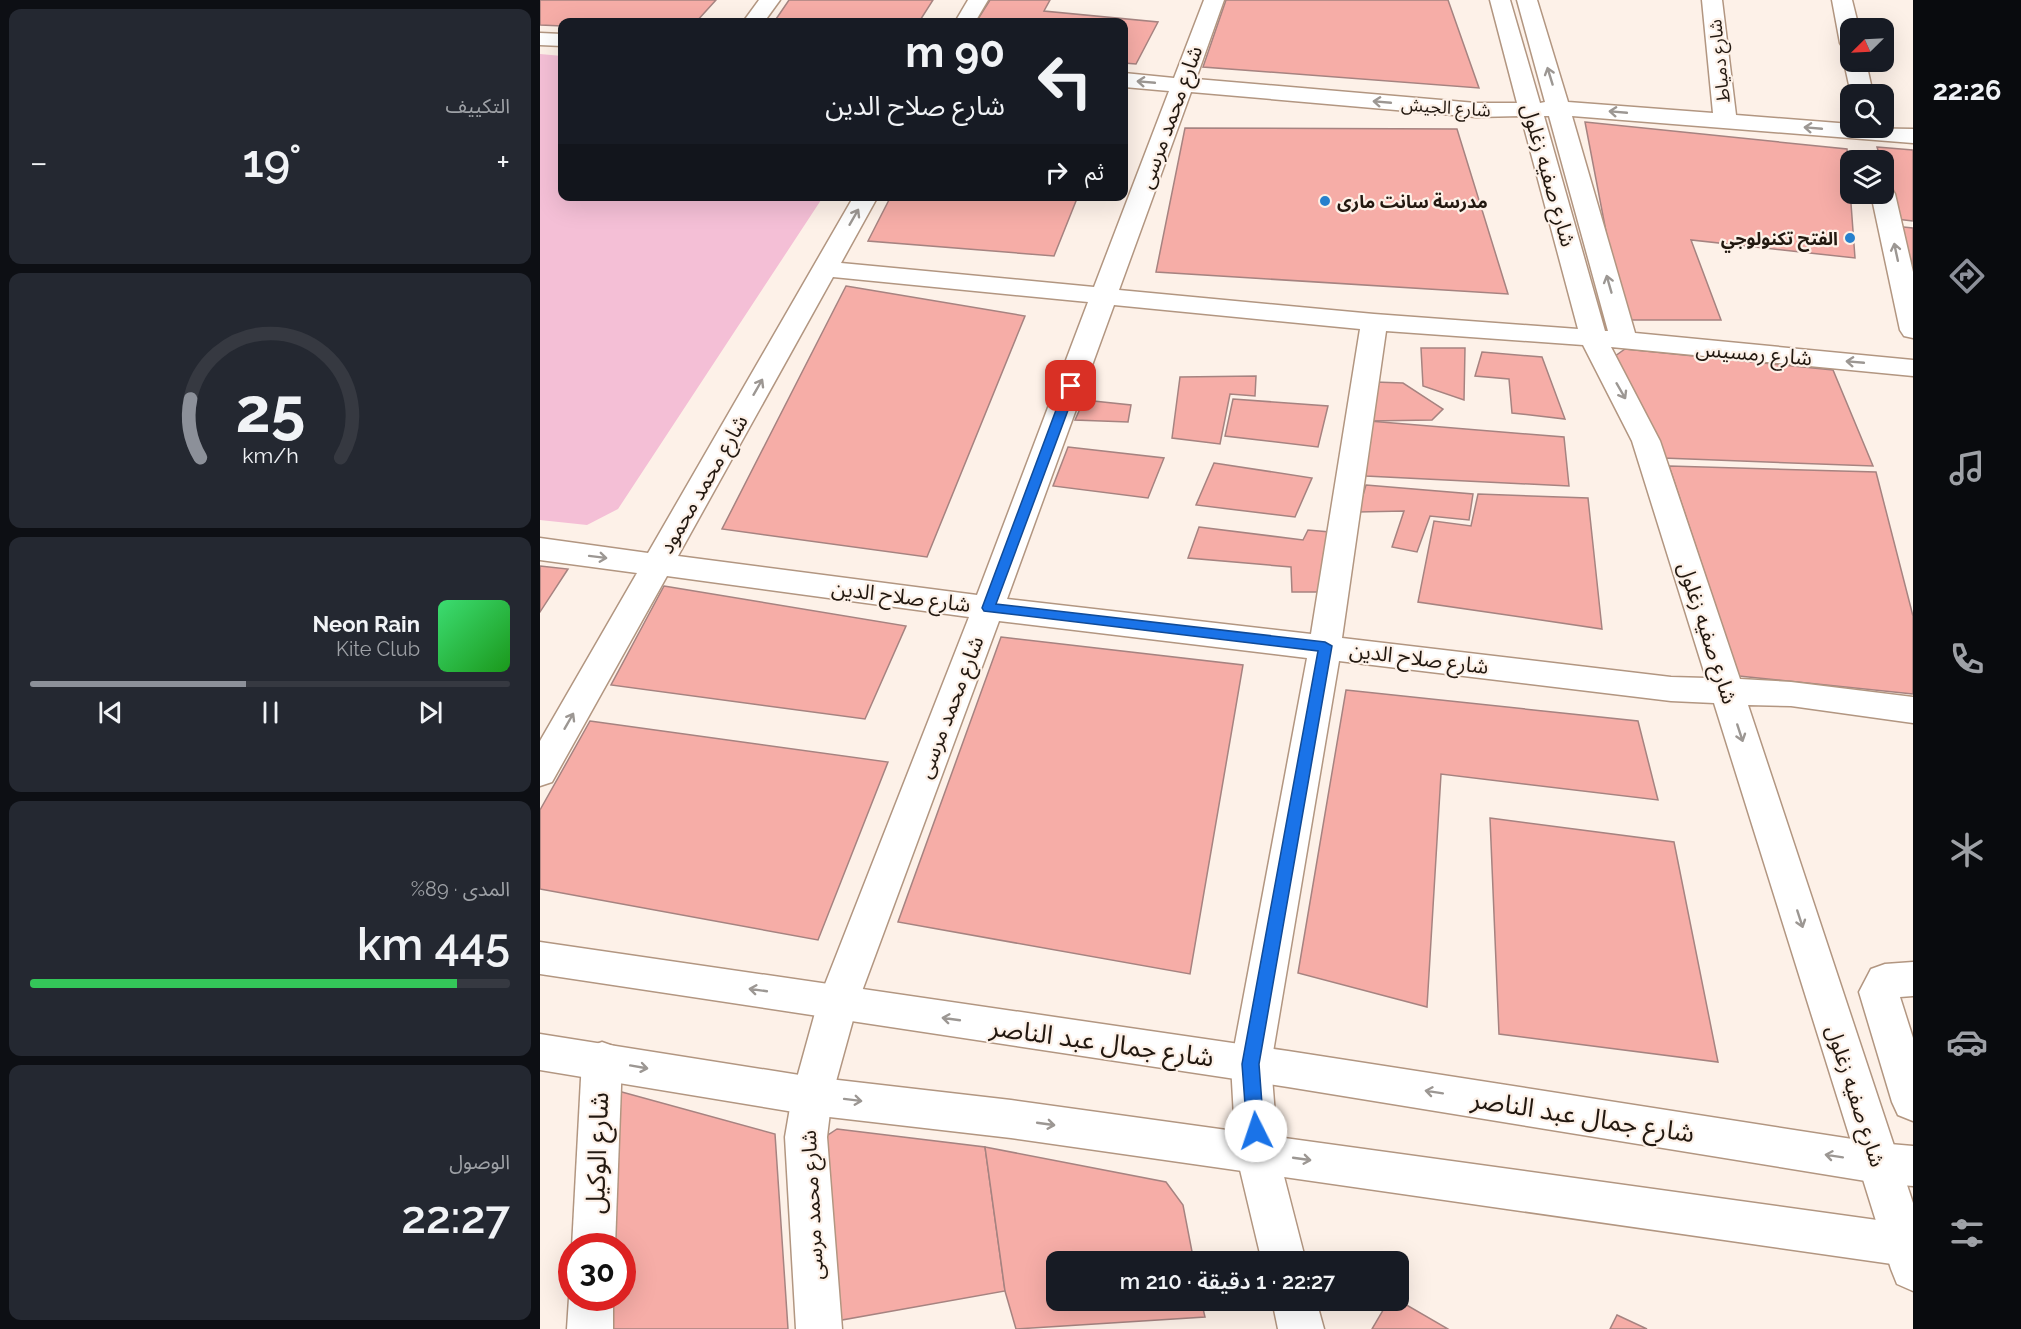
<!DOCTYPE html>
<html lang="ar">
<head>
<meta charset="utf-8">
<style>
  :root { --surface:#171b24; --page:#242831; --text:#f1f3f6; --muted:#9ea1a6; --line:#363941; --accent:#8c9099 }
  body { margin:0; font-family:Raleway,"Noto Sans Arabic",sans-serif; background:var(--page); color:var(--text); direction:rtl; height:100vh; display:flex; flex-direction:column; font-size:22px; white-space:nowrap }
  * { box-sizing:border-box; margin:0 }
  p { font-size:20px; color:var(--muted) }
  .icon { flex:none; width:33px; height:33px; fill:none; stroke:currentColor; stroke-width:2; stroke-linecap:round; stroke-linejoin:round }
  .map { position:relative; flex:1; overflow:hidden; direction:ltr }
  .sheet { display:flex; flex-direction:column; gap:9px; padding:9px; background:#0d0f14; width:540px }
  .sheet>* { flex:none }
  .guide { position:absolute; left:18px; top:18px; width:570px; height:183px; border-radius:12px; box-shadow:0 6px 24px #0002; direction:rtl; background:#171b24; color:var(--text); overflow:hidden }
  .needle { width:39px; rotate:246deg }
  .controls { position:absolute; left:1300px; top:18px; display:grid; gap:12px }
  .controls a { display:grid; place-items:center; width:54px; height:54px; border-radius:12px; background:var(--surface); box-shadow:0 6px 24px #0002; font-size:30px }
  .speed { position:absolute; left:18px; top:1233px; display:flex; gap:12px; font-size:30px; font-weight:700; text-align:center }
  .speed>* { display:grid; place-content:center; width:78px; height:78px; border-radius:50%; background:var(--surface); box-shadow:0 6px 24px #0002; line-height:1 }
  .speed .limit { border:9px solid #d22; background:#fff; color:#111 }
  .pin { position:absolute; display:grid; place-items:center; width:51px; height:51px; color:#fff; margin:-26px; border-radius:12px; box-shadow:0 3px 9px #0006 }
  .me { position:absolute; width:66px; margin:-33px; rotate:356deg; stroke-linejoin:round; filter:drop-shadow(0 0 4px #0008) }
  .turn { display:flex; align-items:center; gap:21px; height:126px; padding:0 24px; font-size:27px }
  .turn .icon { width:78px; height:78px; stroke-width:2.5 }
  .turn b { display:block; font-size:42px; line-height:51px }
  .then { display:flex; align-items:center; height:57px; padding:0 24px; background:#0003; gap:12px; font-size:22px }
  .big { font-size:45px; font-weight:600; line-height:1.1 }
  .sheet .tile { flex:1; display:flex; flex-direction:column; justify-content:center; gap:9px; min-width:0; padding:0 21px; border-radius:12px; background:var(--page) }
  .sheet .dial { align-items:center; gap:0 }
  .dial svg { height:156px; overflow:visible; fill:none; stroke:var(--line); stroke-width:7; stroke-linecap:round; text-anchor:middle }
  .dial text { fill:var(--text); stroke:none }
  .song { display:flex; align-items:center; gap:18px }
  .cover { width:72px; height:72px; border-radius:9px; background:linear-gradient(135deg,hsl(140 70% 55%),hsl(120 70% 35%)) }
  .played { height:6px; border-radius:3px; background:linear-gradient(90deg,var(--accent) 45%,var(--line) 45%) }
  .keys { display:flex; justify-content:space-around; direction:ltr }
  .heat { display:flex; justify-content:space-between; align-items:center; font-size:33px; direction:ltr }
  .charge { height:9px; border-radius:4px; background:linear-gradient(90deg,#34c759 89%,var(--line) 0) }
  .trip { position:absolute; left:506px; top:1251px; width:363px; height:60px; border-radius:12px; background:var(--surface); box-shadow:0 6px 24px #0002; font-weight:600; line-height:60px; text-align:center; direction:rtl }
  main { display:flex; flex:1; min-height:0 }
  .tab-bar { display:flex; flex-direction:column; width:108px; justify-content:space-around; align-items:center; background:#090b0e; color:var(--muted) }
  .tab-bar .icon { width:42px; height:42px }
  .tab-bar .selected { color:var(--accent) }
  .tab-bar b { font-size:27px; color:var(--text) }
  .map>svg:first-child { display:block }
  .green { fill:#f4bfd6 }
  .building { fill:#f6ada7; stroke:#a68380; stroke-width:1.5 }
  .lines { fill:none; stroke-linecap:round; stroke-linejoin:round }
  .minor-casing { stroke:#b29681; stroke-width:3 }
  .major-casing { stroke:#b29681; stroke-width:3 }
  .minor { fill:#fff; fill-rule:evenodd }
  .major { fill:#fff; fill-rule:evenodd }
  .oneway { stroke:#9c9793 }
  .route { fill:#1a73e8; stroke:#114b97; stroke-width:1.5 }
  .poi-dot { fill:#2780cd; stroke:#fdf1e8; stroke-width:2 }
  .labels { text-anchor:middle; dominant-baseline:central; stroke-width:4.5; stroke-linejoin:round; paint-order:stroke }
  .far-street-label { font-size:18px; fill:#221810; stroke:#fdf1e8 }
  .far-poi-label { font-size:18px; font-weight:bold; fill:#221810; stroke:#fdf1e8; text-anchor:start }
  .street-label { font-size:21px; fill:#221810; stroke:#fdf1e8 }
  .near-street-label { font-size:26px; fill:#221810; stroke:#fdf1e8 }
</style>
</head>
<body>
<main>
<nav class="tab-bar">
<b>22:26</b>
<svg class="icon selected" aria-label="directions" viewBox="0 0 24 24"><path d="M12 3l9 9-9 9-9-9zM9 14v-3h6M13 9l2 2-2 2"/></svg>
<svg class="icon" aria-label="music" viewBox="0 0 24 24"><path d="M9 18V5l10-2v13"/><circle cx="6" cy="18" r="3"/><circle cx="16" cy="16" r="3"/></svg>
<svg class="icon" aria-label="phone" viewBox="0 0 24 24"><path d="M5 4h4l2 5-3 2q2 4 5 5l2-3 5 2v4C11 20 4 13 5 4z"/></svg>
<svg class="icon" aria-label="climate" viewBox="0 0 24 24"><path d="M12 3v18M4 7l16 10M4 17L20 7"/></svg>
<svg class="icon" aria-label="car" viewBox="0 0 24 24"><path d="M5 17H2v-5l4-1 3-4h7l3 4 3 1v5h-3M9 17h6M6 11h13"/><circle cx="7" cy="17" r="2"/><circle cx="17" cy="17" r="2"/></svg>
<svg class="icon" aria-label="filters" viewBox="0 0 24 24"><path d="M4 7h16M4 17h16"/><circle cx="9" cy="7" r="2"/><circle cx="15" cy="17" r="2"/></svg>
</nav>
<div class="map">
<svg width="1373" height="1329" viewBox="0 0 1373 1329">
  <rect width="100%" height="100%" fill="#fdf1e8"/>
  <path class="green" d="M0,54L22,56V196L283,197L78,509L47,525L0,520Z"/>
  <g class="building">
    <path d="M0,0H176L156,22H22V26L0,25Z"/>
    <path d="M249,0H393L379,22H234Z"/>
    <path d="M450,0H510L504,11L618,22L596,64L584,63V22H436Z"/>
    <path d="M686,0H908L939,88L663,67Z"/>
    <path d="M1045,122L1307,149L1315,258L1151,240L1181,320H1083Z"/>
    <path d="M645,128L917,129L968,294L616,272Z"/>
    <path d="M1337,147L1373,150V221L1356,219L1344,172V160H1341Z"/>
    <path d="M351,196H538L514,256L328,241Z"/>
    <path d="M1354,226L1373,228V306Z"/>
    <path d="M306,286L485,316L387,557L182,529Z"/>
    <path d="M881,348H925L924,400L883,386Z"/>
    <path d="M1085,349L1293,370L1333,466L1123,458L1071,359Z"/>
    <path d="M942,352L1002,357L1025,419L972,413L969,379L935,376Z"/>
    <path d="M716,376L715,396L690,394L680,444L632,438L640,377Z"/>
    <path d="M835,382L863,383L903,409L892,420L829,421Z"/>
    <path d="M693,399L788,406L778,447L685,436Z"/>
    <path d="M544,400L591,405L588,422L535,420Z"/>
    <path d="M829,421L1024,437L1029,486L826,476Z"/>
    <path d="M528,447L624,458L608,498L513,486Z"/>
    <path d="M674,463L772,478L755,517L656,505Z"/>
    <path d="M1129,466L1336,472L1373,616V694L1199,676Z"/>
    <path d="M826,485L933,494L929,520L890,516L877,552L852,547L864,511L818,512Z"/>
    <path d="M938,494L1048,498L1062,629L878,602L894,521L931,526Z"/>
    <path d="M659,527L763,540L768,530L790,532L782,592H752L751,567L648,558Z"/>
    <path d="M0,566L28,569L0,612Z"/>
    <path d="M124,586L366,626L325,719L71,685Z"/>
    <path d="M461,637L703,665L650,974L358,922Z"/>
    <path d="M806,690L1098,721L1118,800L901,774L887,1007L758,973Z"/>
    <path d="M50,721L348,762L278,940L0,889V810Z"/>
    <path d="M950,818L1134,842L1178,1062L959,1034Z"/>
    <path d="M60,1086L235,1134L248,1329H50L51,1298H82V1246H53Z"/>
    <path d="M297,1129L445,1147L465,1291L285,1323V1137Z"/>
    <path d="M445,1147L626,1182L643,1205L654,1262H516V1300H661L665,1317L476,1329L465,1291Z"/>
    <path d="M849,1300H858L908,1329H832Z"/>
    <path d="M1077,1315L1107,1329H1070Z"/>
  </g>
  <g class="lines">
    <g class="minor-casing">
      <g id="minor">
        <path d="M219,0H240L224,22H203Z"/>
        <path d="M428,0H448L435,22H415Z"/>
        <path d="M664,0H684L656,79L936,103H977L950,0H970L1000,103L1005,102L977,0H997L1028,102L1173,113L1162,0H1182L1196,115L1311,124V128L1373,129V143L1032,116L1095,333L1373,360V376L1071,347L1120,441L1200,679L1251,682L1373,697V723L1251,706L1208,705L1373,1203V1291L1357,1284L1351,1269L1174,703L1131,701L799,661L731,1064L738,1153L766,1262H722L696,1153L691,1064L767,658L459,621L318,1002L292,1096L287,1137L302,1329H256L245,1137L252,1096L278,1002L429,617L127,576L12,782L0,786V741L97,573L0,560V538L108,553L314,196H338L301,263L554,287L629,91L584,87V73L634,78ZM651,92L936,117L981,116L1038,329L834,314L579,290ZM1004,116H1009L1068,331H1065ZM293,277L548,302L437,595L138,556ZM574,305L820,329L771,634L467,599ZM846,331L1043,345L1092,441L1166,678L1131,677L802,638Z"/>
        <path d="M1292,0H1312L1319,28H1311V49L1303,48L1300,43Z"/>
        <path d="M0,33L22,34V46L0,45Z"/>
        <path d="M1311,56V62H1326L1333,94H1311L1304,62Z"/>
        <path d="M1344,187L1352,189L1355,194L1373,272V338L1364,336L1360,330L1331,194H1344Z"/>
        <path d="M1373,962V996L1360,997L1373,1038V1121L1358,1115L1352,1102L1319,992L1331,969L1345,964Z"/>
        <path d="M62,1042L76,1047L82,1060L75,1246L32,1247L42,1060L48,1047Z"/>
        <path d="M32,1291V1298H73V1329H27L29,1298Z"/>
        <path d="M732,1300H776L784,1329H738Z"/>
      </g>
    </g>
    <g class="major-casing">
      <g id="major">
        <path d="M0,942L748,1051L1338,1143L1373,1146V1186L1338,1183L748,1087L0,974Z"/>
        <path d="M0,1034L272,1077L471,1100L1373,1225V1267L471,1138L272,1115L0,1070Z"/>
      </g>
    </g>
    <use href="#minor" class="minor"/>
    <use href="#major" class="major"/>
  </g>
  <defs><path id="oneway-shaft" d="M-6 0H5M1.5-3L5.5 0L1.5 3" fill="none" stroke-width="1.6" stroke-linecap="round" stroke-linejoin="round" transform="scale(1.5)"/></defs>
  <g class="oneway">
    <use href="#oneway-shaft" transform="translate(1010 76) rotate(-107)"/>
    <use href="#oneway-shaft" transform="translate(606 82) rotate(-175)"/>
    <use href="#oneway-shaft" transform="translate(842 102) rotate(-175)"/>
    <use href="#oneway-shaft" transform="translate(1078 112) rotate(-175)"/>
    <use href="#oneway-shaft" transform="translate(1273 128) rotate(-175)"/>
    <use href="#oneway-shaft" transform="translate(314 217) rotate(-60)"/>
    <use href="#oneway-shaft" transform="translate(1356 252) rotate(-102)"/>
    <use href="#oneway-shaft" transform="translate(1069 284) rotate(-106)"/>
    <use href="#oneway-shaft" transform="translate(1315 362) rotate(-175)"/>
    <use href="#oneway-shaft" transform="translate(218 387) rotate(-60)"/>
    <use href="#oneway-shaft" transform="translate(1081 391) rotate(60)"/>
    <use href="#oneway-shaft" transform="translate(58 557) rotate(7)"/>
    <use href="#oneway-shaft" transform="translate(29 721) rotate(-60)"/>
    <use href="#oneway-shaft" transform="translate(1200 733) rotate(72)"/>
    <use href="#oneway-shaft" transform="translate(1260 919) rotate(72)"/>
    <use href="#oneway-shaft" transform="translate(218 990) rotate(-172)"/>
    <use href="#oneway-shaft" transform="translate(411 1019) rotate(-172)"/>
    <use href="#oneway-shaft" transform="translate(99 1067) rotate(10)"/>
    <use href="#oneway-shaft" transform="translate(894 1092) rotate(-171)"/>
    <use href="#oneway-shaft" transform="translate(313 1100) rotate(7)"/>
    <use href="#oneway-shaft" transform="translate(506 1124) rotate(8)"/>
    <use href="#oneway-shaft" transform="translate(1294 1156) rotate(-171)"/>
    <use href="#oneway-shaft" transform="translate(762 1159) rotate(8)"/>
  </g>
  <path class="route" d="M531,382L537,386L456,604L785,642L792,646L719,1064L724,1131L722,1136L716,1138L710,1136L707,1131L702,1064L778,651L444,611L442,608L525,386Z"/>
  <g class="poi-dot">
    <circle cx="785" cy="201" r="6"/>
    <circle cx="1310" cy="238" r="6"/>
  </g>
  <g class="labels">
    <g class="far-street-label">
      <text transform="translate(1179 61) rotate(-96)">شارع دمياط</text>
      <text transform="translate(906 107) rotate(4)">شارع الجيش</text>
    </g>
    <g class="far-poi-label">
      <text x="797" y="201">مدرسة سانت مارى</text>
      <text x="1298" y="238" text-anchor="end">الفتح تكنولوجي</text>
    </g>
    <g class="street-label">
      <text transform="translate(630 117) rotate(-70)">شارع محمد مرسى</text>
      <text transform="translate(1009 175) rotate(74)">شارع صفيه زغلول</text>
      <text transform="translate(1214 353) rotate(5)">شارع رمسيس</text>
      <text transform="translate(163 484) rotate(-60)">شارع محمد محمود</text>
      <text transform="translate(361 596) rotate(7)">شارع صلاح الدين</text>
      <text transform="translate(1168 633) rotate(72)">شارع صفيه زغلول</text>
      <text transform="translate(879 658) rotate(7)">شارع صلاح الدين</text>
      <text transform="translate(410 707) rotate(-69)">شارع محمد مرسى</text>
      <text transform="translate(1316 1096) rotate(72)">شارع صفيه زغلول</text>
      <text transform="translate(272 1205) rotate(-93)">شارع محمد مرسى</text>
    </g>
    <g class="near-street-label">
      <text transform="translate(562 1042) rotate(8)">شارع جمال عبد الناصر</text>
      <text transform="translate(1043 1116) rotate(9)">شارع جمال عبد الناصر</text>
      <text transform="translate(57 1153) rotate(-88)">شارع الوكيل</text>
    </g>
  </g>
</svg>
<div class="controls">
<a><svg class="needle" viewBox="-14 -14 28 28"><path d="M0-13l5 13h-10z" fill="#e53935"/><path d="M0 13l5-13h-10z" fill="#9ea1a6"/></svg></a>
<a><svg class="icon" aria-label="search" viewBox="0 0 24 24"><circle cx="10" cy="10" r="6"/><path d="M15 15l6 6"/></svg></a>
<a><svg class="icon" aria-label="layers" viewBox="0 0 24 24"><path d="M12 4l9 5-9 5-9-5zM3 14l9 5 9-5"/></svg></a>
</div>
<div class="speed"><div class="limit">30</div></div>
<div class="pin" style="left:531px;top:386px;background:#d93025"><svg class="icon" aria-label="arrive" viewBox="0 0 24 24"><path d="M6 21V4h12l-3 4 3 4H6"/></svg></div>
<svg class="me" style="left:716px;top:1131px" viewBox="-20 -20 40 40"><circle r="19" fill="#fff"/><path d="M0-13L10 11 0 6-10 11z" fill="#1a73e8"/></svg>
<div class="trip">22:27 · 1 دقيقة · 210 m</div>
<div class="guide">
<div class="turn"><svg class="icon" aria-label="left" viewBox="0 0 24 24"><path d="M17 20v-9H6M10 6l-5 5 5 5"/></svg><div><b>90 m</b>شارع صلاح الدين</div></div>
<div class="then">ثم<svg class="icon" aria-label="right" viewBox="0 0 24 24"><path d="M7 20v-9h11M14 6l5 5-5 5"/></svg></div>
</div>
</div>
<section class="sheet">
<div class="tile"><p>التكييف</p>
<div class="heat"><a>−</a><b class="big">19°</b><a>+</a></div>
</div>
<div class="tile dial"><svg viewBox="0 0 100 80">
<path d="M14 69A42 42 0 1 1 86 69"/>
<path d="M14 69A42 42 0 0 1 9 39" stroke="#8c9099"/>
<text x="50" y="56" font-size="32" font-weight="700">25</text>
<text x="50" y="72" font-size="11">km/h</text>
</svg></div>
<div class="tile">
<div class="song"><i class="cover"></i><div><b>Neon Rain</b><p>Kite Club</p></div></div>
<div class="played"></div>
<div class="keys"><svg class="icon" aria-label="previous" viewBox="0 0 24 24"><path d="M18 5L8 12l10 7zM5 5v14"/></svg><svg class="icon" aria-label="pause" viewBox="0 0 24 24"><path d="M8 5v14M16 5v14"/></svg><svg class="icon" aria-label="next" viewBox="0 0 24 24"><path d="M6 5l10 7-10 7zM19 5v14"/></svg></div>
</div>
<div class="tile"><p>المدى · 89%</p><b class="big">445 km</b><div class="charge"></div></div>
<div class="tile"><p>الوصول</p><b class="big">22:27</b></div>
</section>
</main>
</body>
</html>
